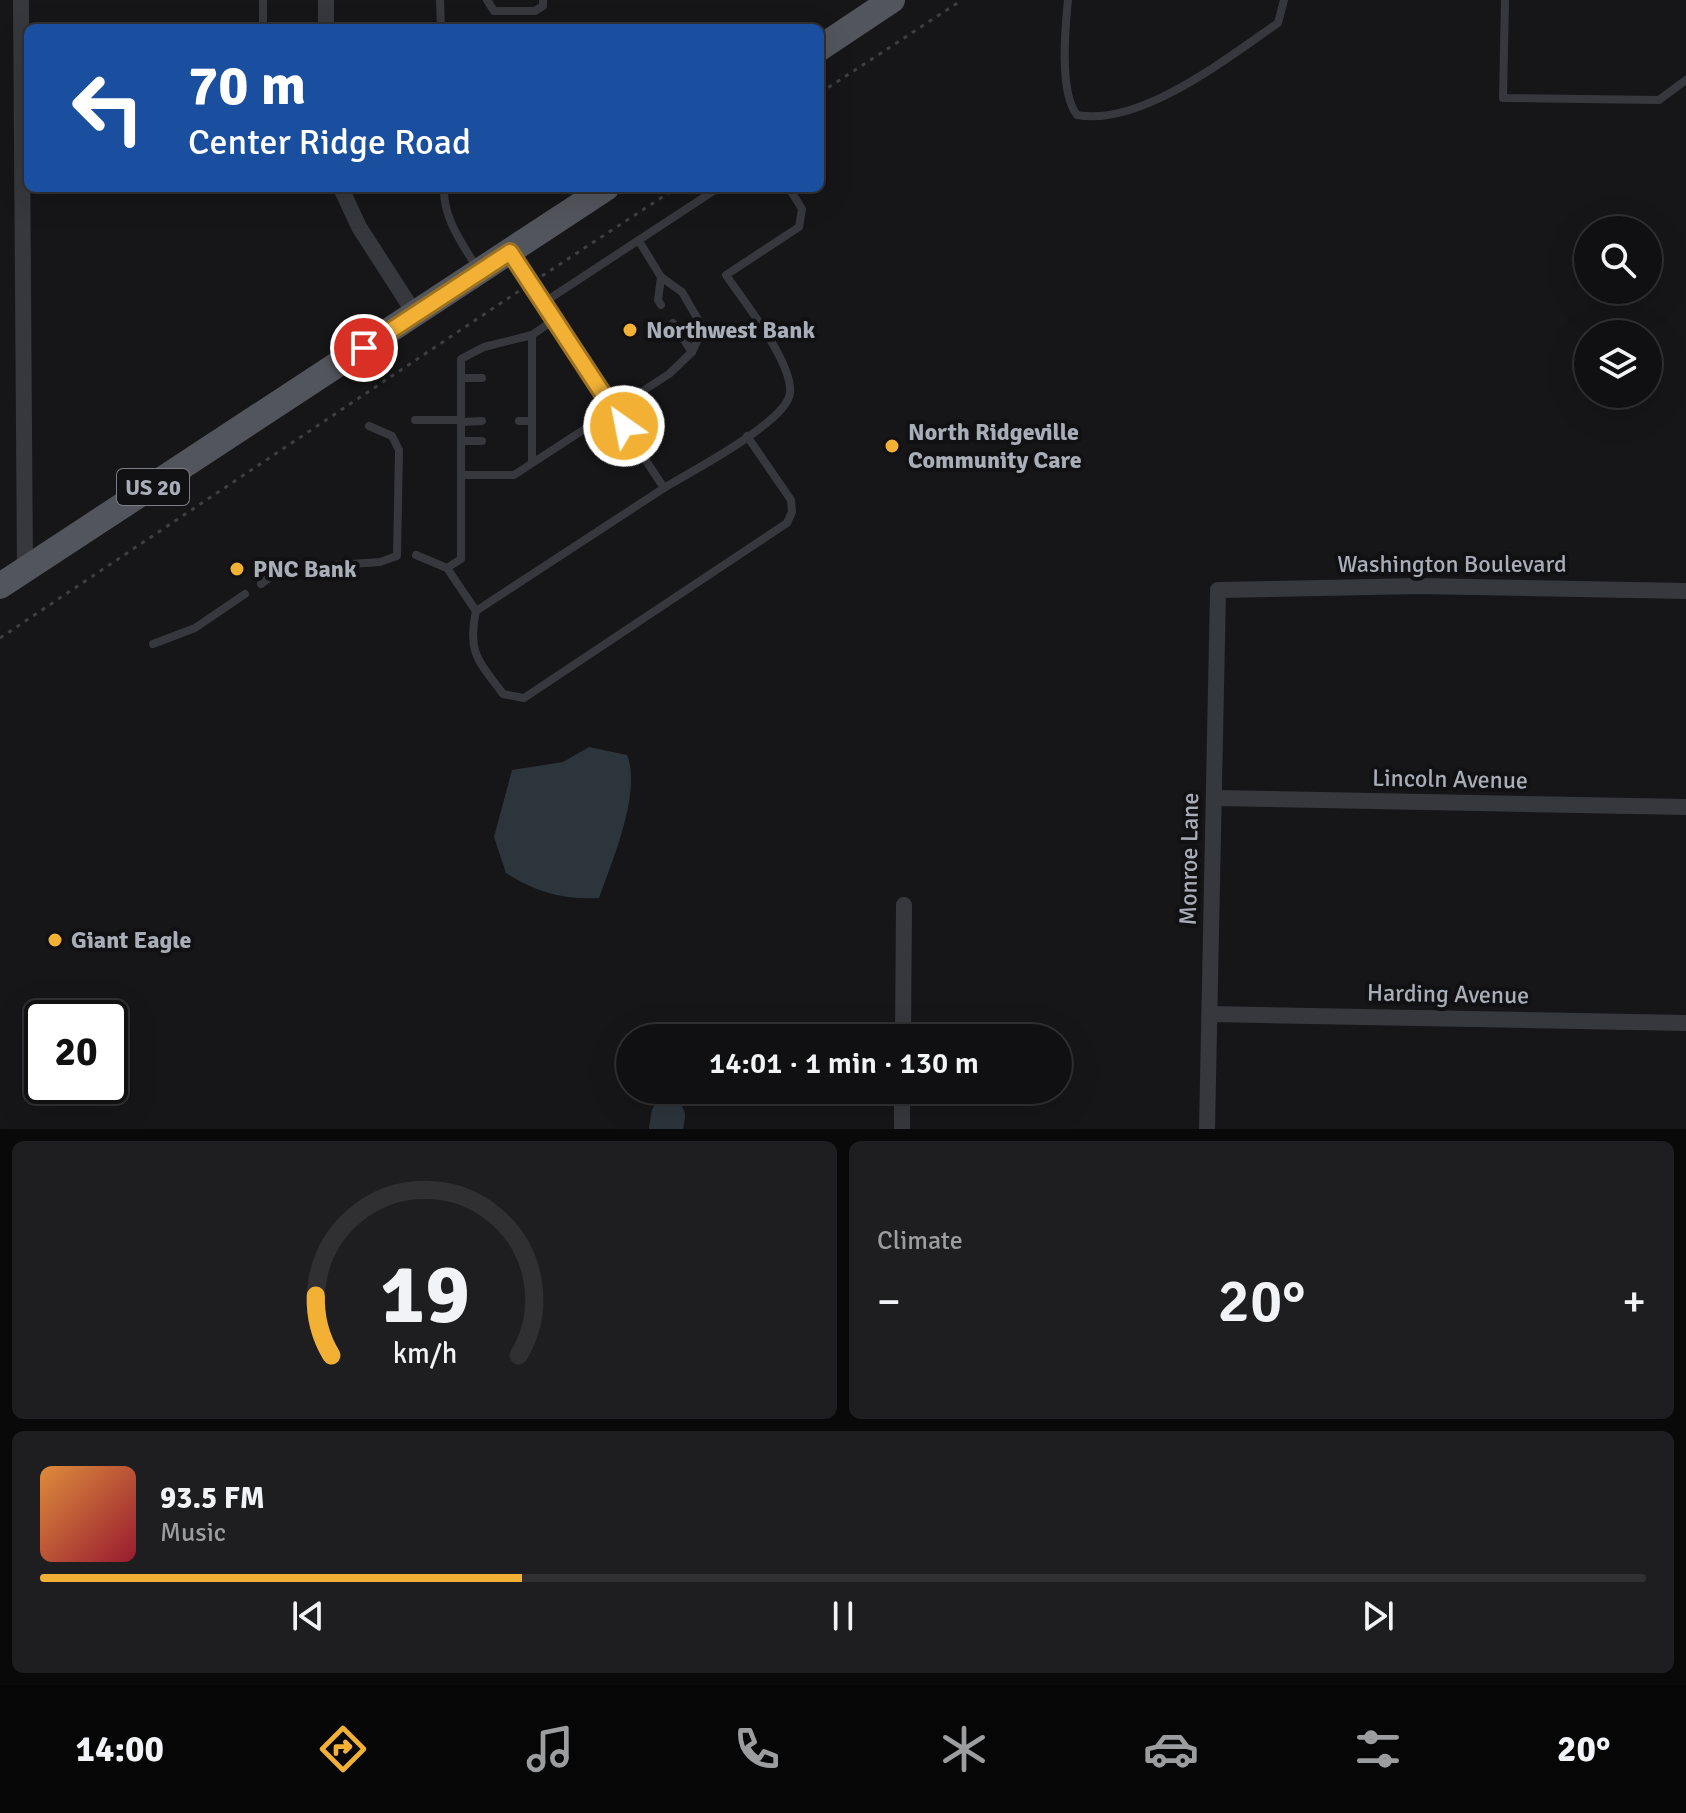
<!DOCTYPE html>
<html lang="en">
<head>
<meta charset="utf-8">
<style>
  :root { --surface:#101012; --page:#1e1e20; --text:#f1f3f6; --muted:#9c9d9f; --line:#303032; --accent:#f2b134 }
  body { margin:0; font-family:Signika,sans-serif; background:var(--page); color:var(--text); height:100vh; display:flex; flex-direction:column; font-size:30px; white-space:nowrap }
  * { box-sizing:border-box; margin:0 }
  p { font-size:26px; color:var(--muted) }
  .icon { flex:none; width:44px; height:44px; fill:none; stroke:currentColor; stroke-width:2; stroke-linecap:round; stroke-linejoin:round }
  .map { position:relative; height:1129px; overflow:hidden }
  .panel { display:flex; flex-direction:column; gap:12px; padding:12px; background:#09090a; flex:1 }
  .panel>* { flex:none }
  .top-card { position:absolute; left:24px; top:24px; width:800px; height:168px; border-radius:12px; box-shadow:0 8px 32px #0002,0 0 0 2px var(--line); background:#1a4fa0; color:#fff; overflow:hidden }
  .fabs { position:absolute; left:1574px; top:216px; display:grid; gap:16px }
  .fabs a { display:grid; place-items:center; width:88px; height:88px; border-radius:50%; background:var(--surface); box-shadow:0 8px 32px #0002,0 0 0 2px var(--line); font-size:40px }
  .speed { position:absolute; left:24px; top:1000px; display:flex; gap:16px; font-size:40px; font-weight:700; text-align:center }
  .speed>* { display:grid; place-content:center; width:104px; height:104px; border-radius:50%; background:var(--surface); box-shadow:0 8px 32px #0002,0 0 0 2px var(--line); line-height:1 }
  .speed .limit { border:4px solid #111; border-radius:12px; background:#fff; color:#111 }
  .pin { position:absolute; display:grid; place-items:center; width:68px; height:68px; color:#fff; margin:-34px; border:4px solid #fff; border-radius:50%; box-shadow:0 2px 8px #0007 }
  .me { position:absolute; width:88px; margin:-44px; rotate:327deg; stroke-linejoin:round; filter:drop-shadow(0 0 6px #0008) }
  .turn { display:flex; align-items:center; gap:28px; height:168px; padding:0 32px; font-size:36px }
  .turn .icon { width:104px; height:104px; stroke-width:2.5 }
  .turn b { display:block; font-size:56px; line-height:68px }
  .big { font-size:60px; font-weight:600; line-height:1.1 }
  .panel .widget { flex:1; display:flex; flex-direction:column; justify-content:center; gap:12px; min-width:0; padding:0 28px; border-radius:12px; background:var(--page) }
  .panel .dial { align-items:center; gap:0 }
  .dial svg { height:208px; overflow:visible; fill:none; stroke:var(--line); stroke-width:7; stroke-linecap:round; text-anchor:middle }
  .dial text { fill:var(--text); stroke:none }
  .song { display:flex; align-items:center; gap:24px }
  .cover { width:96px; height:96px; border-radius:12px; background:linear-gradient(135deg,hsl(30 70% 55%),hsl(350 70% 35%)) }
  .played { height:8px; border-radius:4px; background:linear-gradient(90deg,var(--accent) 30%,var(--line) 30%) }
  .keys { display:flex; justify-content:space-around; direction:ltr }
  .heat { display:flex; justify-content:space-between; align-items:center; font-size:44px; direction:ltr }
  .panel .tiles { flex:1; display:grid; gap:12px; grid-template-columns:1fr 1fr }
  .widget:last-child { grid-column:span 2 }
  .trip { position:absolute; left:616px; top:1024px; width:456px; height:80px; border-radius:40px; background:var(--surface); box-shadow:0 8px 32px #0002,0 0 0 2px var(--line); font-weight:600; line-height:80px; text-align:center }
  .tab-bar { display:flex; height:128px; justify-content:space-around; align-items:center; background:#060607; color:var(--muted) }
  .tab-bar .icon { width:56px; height:56px }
  .tab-bar .selected { color:var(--accent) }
  .tab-bar b { font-size:36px; color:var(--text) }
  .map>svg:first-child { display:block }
  .water { fill:#2c353c }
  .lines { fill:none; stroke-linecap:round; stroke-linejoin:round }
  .river { stroke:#2c353c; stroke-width:34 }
  .path { stroke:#3d3f44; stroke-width:3; stroke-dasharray:4 6; stroke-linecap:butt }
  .service { stroke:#37383d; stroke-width:8 }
  .minor { stroke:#37383d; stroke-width:16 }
  .primary { stroke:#53555c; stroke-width:26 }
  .route-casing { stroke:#9d7322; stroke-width:20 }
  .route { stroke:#f2b134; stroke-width:14 }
  .poi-dot { fill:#f2b134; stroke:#111113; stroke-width:3 }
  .labels { text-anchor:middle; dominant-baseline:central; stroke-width:8; stroke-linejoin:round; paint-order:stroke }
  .shield { fill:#111113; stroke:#7b7e86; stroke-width:2 }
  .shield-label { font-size:22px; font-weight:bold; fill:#a8adb8 }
  .poi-label { font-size:24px; font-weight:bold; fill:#a8adb8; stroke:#111113; text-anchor:start }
  .street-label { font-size:24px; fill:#a8adb8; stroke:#111113 }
</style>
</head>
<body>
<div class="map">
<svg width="1686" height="1129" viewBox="0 0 1686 1129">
  <rect width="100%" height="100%" fill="#161618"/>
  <path class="water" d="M589,747L627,755C642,792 612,861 599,898C563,900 535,892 506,873L494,837L512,770L563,762Z"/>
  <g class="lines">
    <path class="river" d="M666,1129L668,1116"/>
    <g class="path">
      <path d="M820,93L962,0"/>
      <path d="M542,276L676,188"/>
      <path d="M0,638L519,291"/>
    </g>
    <g class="service">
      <path d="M263,0V28"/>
      <path d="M440,0L441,28"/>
      <path d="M487,0L494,11H535L543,6V0"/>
      <path d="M1068,0C1065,29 1059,92 1077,115C1140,127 1227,58 1278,23L1284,0"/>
      <path d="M1505,0L1503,98L1659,100L1686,80"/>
      <path d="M444,188C443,218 462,243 477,268"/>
      <path d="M512,256L664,488C690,472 787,422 790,393C793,362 744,302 726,275L799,227L802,209L789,188"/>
      <path d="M543,303L718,188"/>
      <path d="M661,305L658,300L661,277"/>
      <path d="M673,323L692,352"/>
      <path d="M532,335L554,320"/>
      <path d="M461,378H482"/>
      <path d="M415,420H461"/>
      <path d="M519,421H532"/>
      <path d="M461,422L482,421"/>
      <path d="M461,441H482"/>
      <path d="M461,475V359L484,347L532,335V462"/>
      <path d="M664,488L476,611C467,654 479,661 503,694L524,698L787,523L792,512L791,500L747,436"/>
      <path d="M416,555L447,568"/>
      <path d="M334,565L380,562L397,556L399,450L392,436L369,426"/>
      <path d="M261,584L290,562"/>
      <path d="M476,611L447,568L461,559V475H514L669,374L692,352L703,328L682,292L661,277L639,241"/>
      <path d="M153,644L195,628L245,594"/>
    </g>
    <g class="minor">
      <path d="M21,0L25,571"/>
      <path d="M326,0V28"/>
      <path d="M341,188L359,227L415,314"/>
      <path d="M1214,798L1686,807"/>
      <path d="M1210,1014L1686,1023"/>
      <path d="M903,1038L904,905"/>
      <path d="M902,1129V1090"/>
      <path d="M1207,1129L1218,590L1419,586L1686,591"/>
    </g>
    <g class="primary">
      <path d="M820,48L892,0"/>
      <path d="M0,586L606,188"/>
    </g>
  </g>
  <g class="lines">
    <g class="route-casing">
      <path id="route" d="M364,348L510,252L624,426"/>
    </g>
    <use href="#route" class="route"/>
  </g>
  <g class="poi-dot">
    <circle cx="630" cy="330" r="8"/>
    <circle cx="892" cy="446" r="8"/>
    <circle cx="237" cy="569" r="8"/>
    <circle cx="55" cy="940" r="8"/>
  </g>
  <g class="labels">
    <rect class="shield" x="117" y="469" width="72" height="36" rx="6"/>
    <g class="shield-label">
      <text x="153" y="487">US 20</text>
    </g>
    <g class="poi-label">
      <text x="646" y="330">Northwest Bank</text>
      <text x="908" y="432">North Ridgeville<tspan x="908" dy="28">Community Care</tspan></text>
      <text x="253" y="569">PNC Bank</text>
      <text x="71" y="940">Giant Eagle</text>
    </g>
    <g class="street-label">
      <text x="1452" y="564">Washington Boulevard</text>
      <text transform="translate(1450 779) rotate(1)">Lincoln Avenue</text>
      <text transform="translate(1189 859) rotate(-89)">Monroe Lane</text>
      <text transform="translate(1448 994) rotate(1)">Harding Avenue</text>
    </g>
  </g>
</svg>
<div class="fabs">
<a><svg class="icon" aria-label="search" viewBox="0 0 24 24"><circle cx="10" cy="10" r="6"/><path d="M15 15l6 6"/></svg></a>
<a><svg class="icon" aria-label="layers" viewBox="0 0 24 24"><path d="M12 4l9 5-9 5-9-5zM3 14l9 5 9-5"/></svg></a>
</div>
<div class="speed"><div class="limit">20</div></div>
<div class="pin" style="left:364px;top:348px;background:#d93025"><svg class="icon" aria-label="arrive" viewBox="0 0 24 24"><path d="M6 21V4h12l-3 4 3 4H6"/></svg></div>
<svg class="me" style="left:624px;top:426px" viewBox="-20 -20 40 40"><circle r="17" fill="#f2b134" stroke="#fff" stroke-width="3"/><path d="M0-11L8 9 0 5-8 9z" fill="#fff"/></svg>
<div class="trip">14:01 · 1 min · 130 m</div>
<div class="top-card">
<div class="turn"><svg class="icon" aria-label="left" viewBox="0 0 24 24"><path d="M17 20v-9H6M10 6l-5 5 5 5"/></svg><div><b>70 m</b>Center Ridge Road</div></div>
</div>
</div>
<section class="panel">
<div class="tiles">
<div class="widget dial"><svg viewBox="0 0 100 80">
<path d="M14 69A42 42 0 1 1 86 69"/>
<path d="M14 69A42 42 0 0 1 8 46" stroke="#f2b134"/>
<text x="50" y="56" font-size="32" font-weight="700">19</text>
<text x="50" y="72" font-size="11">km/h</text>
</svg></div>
<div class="widget"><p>Climate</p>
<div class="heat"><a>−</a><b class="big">20°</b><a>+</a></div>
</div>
<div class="widget">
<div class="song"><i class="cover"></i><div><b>93.5 FM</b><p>Music</p></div></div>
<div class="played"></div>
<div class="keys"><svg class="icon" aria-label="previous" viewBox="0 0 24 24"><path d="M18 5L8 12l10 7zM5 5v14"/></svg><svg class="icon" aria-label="pause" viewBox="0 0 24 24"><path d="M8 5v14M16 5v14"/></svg><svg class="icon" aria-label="next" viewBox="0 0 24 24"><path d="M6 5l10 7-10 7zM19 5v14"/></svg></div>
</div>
</div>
</section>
<nav class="tab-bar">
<b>14:00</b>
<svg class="icon selected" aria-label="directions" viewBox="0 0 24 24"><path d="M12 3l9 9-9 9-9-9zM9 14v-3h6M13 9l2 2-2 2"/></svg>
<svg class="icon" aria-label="music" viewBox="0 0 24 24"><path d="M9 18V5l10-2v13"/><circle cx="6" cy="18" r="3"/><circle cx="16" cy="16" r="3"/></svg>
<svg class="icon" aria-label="phone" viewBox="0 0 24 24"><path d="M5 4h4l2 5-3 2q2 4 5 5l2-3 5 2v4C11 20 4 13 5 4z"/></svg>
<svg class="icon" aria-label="climate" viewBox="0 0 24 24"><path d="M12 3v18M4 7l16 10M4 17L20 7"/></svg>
<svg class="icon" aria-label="car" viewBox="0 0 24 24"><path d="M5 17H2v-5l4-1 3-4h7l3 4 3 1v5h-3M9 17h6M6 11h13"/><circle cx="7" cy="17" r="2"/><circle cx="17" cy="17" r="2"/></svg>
<svg class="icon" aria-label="filters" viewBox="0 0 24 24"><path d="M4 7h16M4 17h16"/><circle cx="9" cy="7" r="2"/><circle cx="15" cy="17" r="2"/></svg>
<b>20°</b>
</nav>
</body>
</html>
